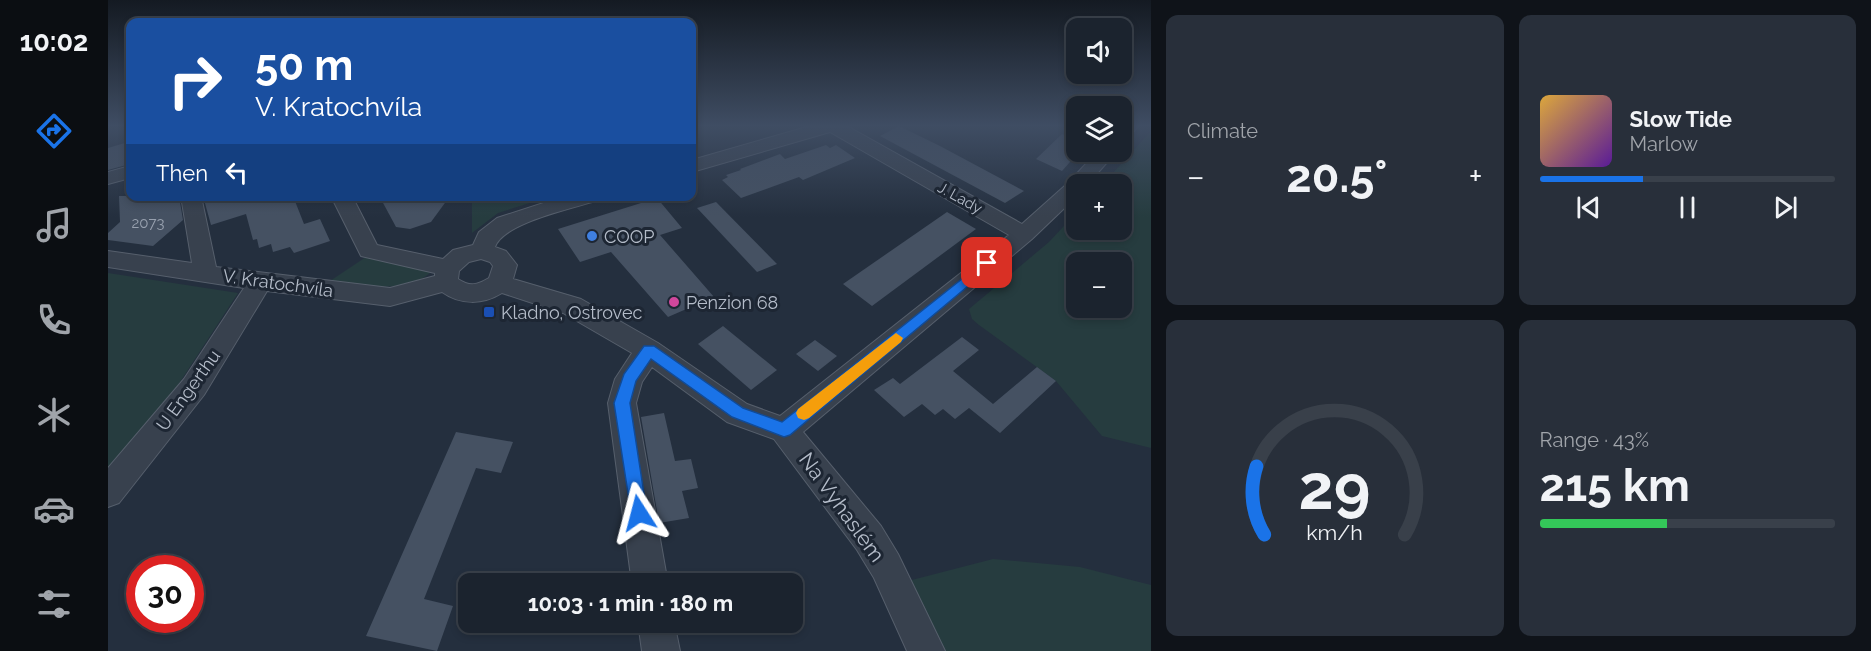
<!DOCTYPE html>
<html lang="en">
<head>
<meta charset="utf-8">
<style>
  :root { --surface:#1b232e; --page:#282f3a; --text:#f1f3f6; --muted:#a0a4aa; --line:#39404a; --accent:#1a73e8 }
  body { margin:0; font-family:Raleway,sans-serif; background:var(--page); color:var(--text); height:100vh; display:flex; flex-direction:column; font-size:22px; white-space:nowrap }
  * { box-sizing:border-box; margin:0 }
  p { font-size:20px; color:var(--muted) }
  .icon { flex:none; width:33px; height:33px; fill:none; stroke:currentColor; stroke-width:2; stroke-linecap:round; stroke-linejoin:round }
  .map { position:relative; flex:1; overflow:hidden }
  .panel { display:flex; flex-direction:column; gap:15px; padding:15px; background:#0f1319; width:720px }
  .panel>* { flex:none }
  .banner { position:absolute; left:18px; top:18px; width:570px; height:183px; border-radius:12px; box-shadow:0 3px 9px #0003,0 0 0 2px var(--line); background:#1a4fa0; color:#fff; overflow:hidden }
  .controls { position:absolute; left:958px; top:18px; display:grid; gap:12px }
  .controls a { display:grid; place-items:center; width:66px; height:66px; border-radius:12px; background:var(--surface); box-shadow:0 3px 9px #0003,0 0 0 2px var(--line); font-size:30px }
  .speed { position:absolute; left:18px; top:555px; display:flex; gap:12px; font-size:30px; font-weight:700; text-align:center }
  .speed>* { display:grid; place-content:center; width:78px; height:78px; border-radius:50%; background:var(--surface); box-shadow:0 3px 9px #0003,0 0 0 2px var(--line); line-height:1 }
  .speed .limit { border:9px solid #d22; background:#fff; color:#111 }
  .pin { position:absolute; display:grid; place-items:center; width:51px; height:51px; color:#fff; margin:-26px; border-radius:12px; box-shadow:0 3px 9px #0006 }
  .me { position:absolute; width:66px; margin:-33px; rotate:351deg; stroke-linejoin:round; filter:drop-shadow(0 0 4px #0008) }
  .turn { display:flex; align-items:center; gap:21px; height:126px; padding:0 30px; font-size:27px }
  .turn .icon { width:78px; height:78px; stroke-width:2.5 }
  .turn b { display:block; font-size:42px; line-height:51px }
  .then { display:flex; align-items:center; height:57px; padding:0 30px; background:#0003; gap:12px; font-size:22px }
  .big { font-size:45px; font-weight:700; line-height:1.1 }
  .panel .card { flex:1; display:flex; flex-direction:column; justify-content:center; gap:9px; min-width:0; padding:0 21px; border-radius:12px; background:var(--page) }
  .panel .dial { align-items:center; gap:0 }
  .dial svg { height:156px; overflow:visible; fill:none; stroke:var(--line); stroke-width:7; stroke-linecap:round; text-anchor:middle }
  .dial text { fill:var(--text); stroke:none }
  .song { display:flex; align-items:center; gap:18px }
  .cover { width:72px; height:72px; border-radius:9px; background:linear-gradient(135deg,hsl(40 70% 55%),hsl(270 70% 35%)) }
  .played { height:6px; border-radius:3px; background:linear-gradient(90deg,var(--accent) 35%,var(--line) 35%) }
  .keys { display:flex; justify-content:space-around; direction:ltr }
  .heat { display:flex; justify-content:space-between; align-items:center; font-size:33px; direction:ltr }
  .charge { height:9px; border-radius:4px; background:linear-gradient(90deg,#34c759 43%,var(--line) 0) }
  .panel .tiles { flex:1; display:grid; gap:15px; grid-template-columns:repeat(2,1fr) }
  .trip { position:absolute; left:350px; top:573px; width:345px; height:60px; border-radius:12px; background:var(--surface); box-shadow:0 3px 9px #0003,0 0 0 2px var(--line); font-weight:700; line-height:60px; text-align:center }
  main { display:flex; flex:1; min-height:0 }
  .menu { display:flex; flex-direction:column; width:108px; justify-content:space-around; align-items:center; background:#0b0e12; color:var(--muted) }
  .menu .icon { width:42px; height:42px }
  .menu .on { color:var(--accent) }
  .menu b { font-size:27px; color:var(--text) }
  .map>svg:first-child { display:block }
  .green { fill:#263c3f; fill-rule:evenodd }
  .building { fill:#455162 }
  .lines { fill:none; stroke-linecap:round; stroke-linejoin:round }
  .minor-casing { stroke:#565f6c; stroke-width:2 }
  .minor { fill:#38414e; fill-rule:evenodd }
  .route { fill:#1a73e8; stroke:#114b97; stroke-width:1.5 }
  .slow { fill:#f59e0b }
  .shop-dot { fill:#3f7fe0; stroke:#1d2633; stroke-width:2 }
  .hotel-dot { fill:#d1479c; stroke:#1d2633; stroke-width:2 }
  .transit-dot { fill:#1a4fb4; stroke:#1d2633; stroke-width:2 }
  .labels { text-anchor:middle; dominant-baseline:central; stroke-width:6; stroke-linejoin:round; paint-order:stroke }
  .far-street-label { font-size:15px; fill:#b4bcc9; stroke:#1d2633 }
  .number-label { font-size:15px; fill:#98a1af }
  .poi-label { font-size:18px; fill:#b4bcc9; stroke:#1d2633; text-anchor:start }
  .street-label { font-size:18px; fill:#b4bcc9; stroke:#1d2633 }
  .near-street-label { font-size:21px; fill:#b4bcc9; stroke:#1d2633 }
</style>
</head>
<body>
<main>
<nav class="menu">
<b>10:02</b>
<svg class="icon on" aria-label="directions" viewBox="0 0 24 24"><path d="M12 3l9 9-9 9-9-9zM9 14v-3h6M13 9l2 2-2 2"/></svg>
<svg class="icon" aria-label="music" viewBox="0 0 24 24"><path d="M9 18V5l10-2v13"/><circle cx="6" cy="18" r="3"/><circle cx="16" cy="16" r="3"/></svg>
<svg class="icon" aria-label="phone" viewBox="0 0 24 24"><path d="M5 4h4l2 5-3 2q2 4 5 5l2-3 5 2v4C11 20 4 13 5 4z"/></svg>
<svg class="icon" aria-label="climate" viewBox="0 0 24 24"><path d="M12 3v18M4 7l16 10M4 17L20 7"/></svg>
<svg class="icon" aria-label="car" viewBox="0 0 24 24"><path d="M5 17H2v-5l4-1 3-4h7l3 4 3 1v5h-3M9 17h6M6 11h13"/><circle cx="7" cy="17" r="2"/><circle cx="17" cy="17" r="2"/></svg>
<svg class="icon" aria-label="filters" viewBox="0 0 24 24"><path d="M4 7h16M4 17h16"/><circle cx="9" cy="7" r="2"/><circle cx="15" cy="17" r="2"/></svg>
</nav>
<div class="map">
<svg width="1043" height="651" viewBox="0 0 1043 651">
  <rect width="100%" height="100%" fill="#242f3e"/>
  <g class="green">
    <path d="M1043,131V448L994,436L948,381L871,325L864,319L861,309L941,242L969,212V230H1014V184H995ZM1014,262V308H969V262Z"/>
    <path d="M364,197V196L441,197L390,213L364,233Z"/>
    <path d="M258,257L321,271L322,273C297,295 252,284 222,281Z"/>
    <path d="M0,273L130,293L70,385L0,472Z"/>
    <path d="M885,559L972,567L1043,585V651H834L800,581Z"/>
  </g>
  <g class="building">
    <path d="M791,126L832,146L916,191L897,203L772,136Z"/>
    <path d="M954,134L969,140V154L954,171L928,159Z"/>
    <path d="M20,142L22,164L0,170V148Z"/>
    <path d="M718,145L722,148L728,145L747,158L695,180L691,177L633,198L614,180L620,177L618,175L633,170L632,169L672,154L677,159Z"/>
    <path d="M11,196H71L75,220L45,246L0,240V233L12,222Z"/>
    <path d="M95,196H185L196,224L212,219L222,241L186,253L182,247L165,252L163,244L151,248L149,239L145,240L138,214L103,225Z"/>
    <path d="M289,196H342L323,222L302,229L288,227L274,201Z"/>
    <path d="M549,198L574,228L552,235L606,297L560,317L503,252L472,262L450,229Z"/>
    <path d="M608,202L669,264L649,272L589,208Z"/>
    <path d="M839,212L868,229L764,306L735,284Z"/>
    <path d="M615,326L669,370L643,390L590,344Z"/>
    <path d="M854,337L871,350L845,371L885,404L929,367L948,381L892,433L861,408L847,419L835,409L827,415L814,404L796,417L766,390L785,378L792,384Z"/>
    <path d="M707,340L729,356L710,371L688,354Z"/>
    <path d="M556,413L567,461L583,459L590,488L574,491L581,518L551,523L533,417Z"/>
    <path d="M348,432L405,442L393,473L368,468L316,599L345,606L329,651L258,636Z"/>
  </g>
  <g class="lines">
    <g class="minor-casing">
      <g id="minor">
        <path d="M702,126H739L914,224L960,183L989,152H1008L980,184H969V196L924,239L695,432L773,526L790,554L837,651H799L766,578L749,550L666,439L619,422L544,367L534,382L528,403L560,584H524L500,403L507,379L524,353L455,313L394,293C375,305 352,305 334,292L282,306L159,291L96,395L11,503L0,507V468L76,379L136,288L0,267V251L84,263L73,196H93L108,267L282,288L327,276V273L253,256L223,196H244L269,245L335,259L345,250L365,245L371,232L389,218L457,196H490L487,201C463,209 395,223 387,247L398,251L409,265L405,279L473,299L550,343L639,404L672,416L901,235L722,132L584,172V160ZM373,259L382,262L385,266L381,278C369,285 362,287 350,279L351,271L361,262Z"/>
        <path d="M1014,126H1030L1020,138L1014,139Z"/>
        <path d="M22,166V178L0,184V172Z"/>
        <path d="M530,622H566L572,651H534Z"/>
      </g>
    </g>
    <use href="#minor" class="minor"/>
  </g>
  <linearGradient id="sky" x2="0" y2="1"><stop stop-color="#141a22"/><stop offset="0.58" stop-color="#3f4d63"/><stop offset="1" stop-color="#3f4d63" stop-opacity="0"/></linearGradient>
  <rect width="1043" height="217" fill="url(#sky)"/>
  <path class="route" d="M879,259L884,260L886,263L884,266L682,435L676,437L624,417L543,359L528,381L522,403L539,513L537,519L531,522L524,519L506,403L516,374L536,346H546L635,408L674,422Z"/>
  <path class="slow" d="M788,333L795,338L793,342L701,418L696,420L690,418L688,413L690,409Z"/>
  <circle class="shop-dot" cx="484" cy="236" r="6"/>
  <circle class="hotel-dot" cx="566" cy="302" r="6"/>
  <rect class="transit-dot" x="375" y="306" width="12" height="12" rx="3"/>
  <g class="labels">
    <g class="far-street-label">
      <text transform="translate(852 198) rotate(29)">J. Lady</text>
    </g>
    <g class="number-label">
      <text x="40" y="223">2073</text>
    </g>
    <g class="poi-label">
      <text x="496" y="236">COOP</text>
      <text x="578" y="302">Penzion 68</text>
      <text x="393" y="312">Kladno, Ostrovec</text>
    </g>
    <g class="street-label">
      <text transform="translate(170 283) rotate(8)">V. Kratochvíla</text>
      <text transform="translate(80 390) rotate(-54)">U Engerthu</text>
    </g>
    <g class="near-street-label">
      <text transform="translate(734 507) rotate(54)">Na Vyhaslém</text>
    </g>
  </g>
</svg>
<div class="controls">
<a><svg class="icon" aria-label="sound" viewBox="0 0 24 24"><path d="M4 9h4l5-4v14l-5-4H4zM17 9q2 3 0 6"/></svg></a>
<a><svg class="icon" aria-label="layers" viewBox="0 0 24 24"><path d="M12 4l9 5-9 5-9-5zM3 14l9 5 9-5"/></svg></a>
<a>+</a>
<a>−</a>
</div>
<div class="speed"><div class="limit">30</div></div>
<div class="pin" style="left:879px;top:263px;background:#d93025"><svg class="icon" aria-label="arrive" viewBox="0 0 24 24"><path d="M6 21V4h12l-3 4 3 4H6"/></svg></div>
<svg class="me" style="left:531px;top:513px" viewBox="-20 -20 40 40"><path d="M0-17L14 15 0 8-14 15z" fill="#1a73e8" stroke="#fff" stroke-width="4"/></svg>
<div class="trip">10:03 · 1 min · 180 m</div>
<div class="banner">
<div class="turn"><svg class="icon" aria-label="right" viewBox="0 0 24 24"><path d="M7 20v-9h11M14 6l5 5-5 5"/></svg><div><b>50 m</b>V. Kratochvíla</div></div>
<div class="then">Then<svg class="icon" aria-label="left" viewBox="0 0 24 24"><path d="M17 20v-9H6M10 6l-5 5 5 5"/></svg></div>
</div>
</div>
<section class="panel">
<div class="tiles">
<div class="card"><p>Climate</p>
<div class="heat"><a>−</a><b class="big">20.5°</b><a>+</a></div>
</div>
<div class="card">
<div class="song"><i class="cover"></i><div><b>Slow Tide</b><p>Marlow</p></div></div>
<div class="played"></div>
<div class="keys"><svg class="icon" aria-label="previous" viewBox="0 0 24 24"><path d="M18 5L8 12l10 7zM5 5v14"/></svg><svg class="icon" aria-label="pause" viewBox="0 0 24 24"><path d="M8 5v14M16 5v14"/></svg><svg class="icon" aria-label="next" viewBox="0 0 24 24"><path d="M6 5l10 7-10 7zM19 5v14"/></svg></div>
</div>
<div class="card dial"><svg viewBox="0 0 100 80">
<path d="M14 69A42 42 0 1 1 86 69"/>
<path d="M14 69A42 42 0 0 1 10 34" stroke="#1a73e8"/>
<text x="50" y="56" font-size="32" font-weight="700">29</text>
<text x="50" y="72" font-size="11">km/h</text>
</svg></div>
<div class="card"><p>Range · 43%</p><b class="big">215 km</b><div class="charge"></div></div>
</div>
</section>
</main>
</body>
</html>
